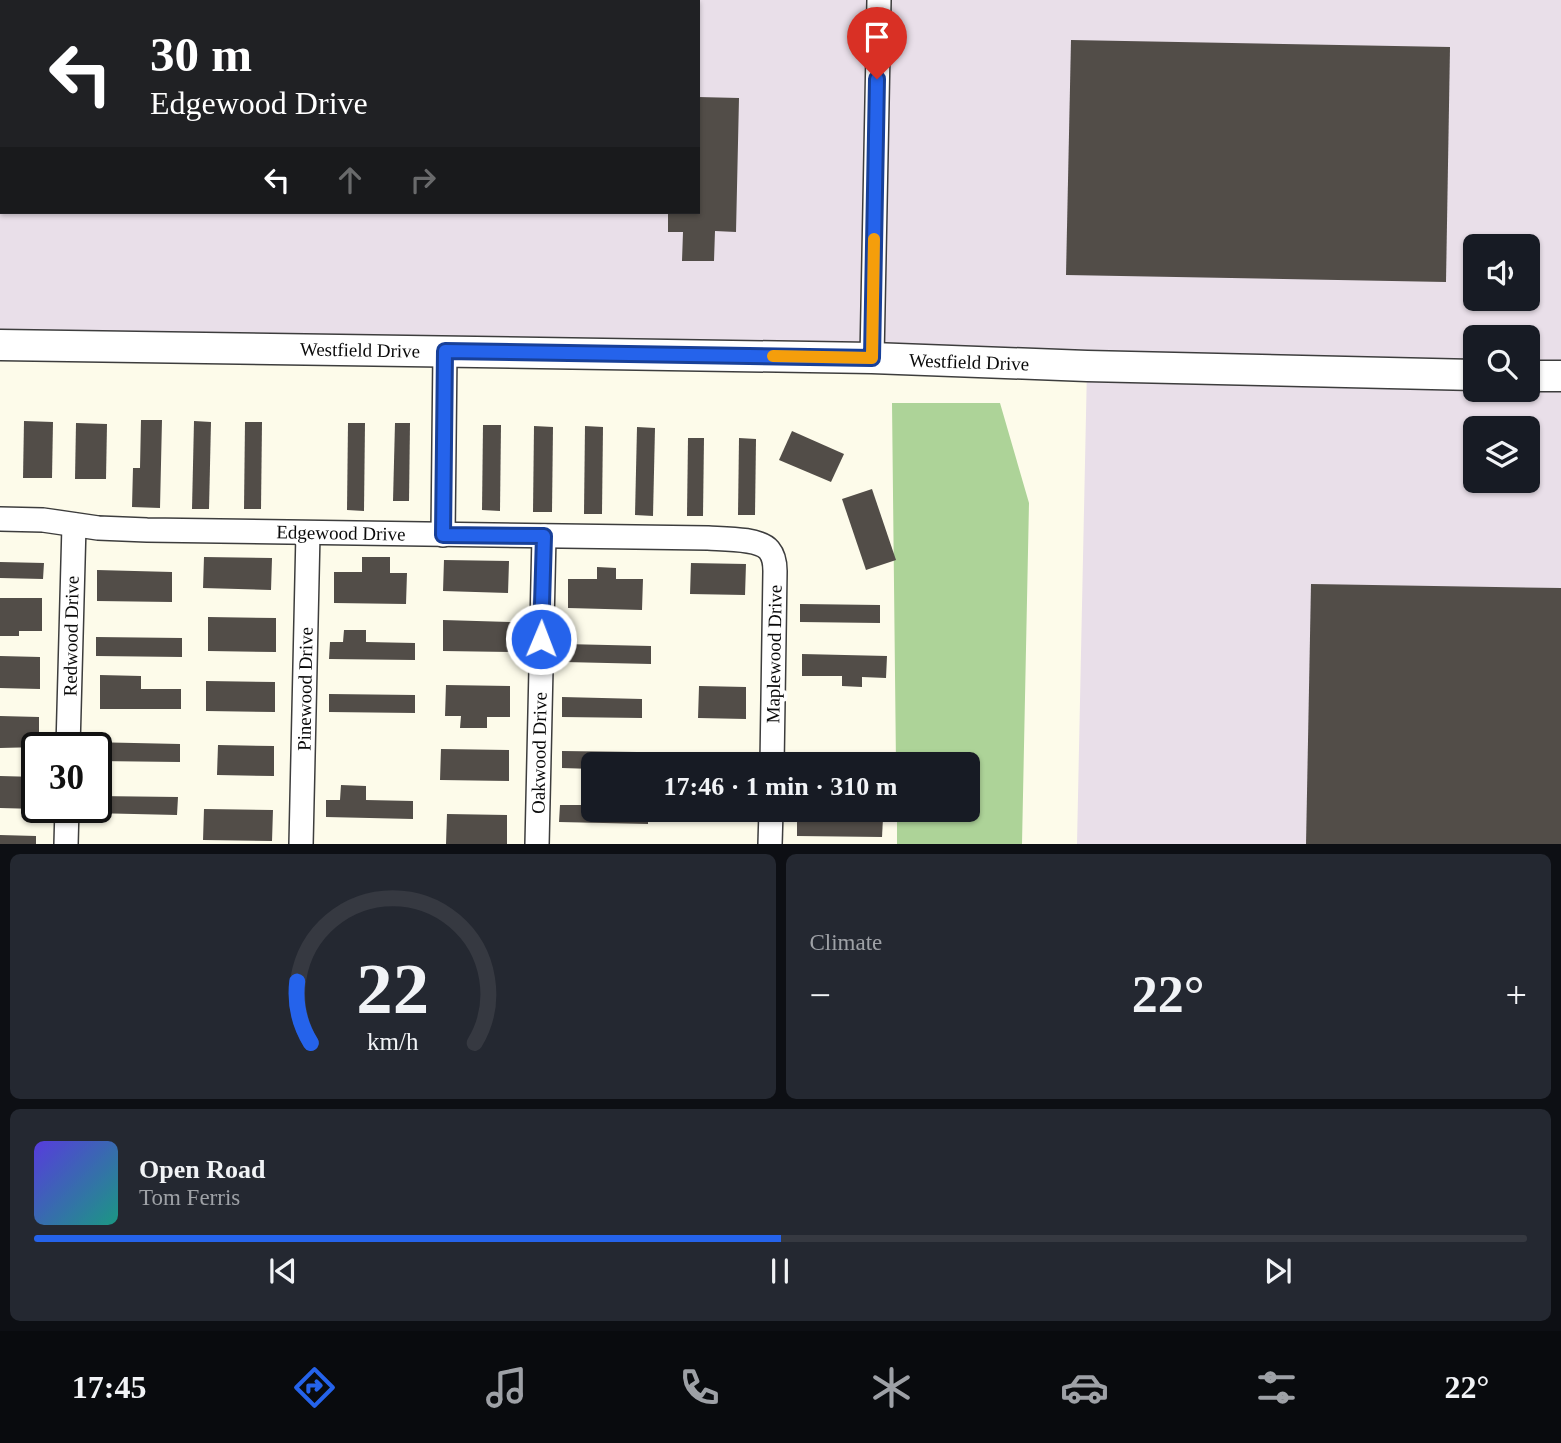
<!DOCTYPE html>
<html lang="en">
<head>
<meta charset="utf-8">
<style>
  :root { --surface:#171b24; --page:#242831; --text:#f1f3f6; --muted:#9ea1a6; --line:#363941; --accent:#2563eb }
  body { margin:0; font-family:"Times New Roman",serif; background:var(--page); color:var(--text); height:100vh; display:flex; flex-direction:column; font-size:26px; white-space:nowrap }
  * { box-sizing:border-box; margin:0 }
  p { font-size:23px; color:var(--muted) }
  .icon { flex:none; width:38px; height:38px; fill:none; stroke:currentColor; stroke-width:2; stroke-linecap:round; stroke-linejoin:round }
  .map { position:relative; height:844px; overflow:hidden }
  .panel { display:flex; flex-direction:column; gap:10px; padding:10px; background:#0d0f14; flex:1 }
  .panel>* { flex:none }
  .hud { position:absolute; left:0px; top:0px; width:700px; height:214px; box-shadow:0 2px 5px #0004; background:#202124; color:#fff; overflow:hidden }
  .tools { position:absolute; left:1463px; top:234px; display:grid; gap:14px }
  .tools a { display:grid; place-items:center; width:77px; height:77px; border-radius:10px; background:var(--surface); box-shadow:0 2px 5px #0004; font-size:35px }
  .speed { position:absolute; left:21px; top:732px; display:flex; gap:14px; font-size:35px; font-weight:700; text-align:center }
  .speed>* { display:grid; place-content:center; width:91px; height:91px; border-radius:50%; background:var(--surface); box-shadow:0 2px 5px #0004; line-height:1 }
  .speed .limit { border:4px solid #111; border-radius:10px; background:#fff; color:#111 }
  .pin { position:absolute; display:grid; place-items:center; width:60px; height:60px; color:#fff; margin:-72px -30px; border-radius:50% 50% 50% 0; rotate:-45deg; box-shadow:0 0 7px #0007 }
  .pin .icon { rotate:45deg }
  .me { position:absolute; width:77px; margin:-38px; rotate:1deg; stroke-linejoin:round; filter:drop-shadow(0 0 5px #0008) }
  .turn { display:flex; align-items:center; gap:24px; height:147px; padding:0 35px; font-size:32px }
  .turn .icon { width:91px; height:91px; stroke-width:2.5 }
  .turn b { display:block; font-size:49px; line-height:60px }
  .lanes { display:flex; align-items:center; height:66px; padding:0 35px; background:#0003; justify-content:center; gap:35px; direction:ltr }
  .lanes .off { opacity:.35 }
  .big { font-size:52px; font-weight:800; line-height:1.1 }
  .panel .tile { flex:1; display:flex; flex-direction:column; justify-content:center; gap:10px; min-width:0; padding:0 24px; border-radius:10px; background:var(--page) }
  .panel .dial { align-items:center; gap:0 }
  .dial svg { height:182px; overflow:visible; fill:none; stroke:var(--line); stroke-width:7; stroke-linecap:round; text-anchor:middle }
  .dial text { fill:var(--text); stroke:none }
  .song { display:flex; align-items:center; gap:21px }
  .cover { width:84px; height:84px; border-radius:10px; background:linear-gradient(135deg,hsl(250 70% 55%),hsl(170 70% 35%)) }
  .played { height:7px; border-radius:4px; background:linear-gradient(90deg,var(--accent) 50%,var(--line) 50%) }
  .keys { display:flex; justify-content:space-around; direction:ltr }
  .heat { display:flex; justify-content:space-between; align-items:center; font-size:38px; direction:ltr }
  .panel .tiles { flex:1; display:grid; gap:10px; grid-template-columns:1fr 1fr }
  .tile:last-child { grid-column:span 2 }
  .trip { position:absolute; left:581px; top:752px; width:399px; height:70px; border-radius:10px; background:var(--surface); box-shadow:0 2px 5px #0004; font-weight:800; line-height:70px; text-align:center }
  .dock { display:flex; height:112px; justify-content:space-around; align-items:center; background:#090b0e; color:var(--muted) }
  .dock .icon { width:49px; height:49px }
  .dock .active { color:var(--accent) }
  .dock b { font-size:32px; color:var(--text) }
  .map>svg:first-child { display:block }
  .industrial { fill:#e9dfe9; fill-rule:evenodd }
  .forest { fill:#add398 }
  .building { fill:#524d48 }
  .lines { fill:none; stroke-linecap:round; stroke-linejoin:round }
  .minor-casing { stroke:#3d3d3d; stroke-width:26 }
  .tertiary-casing { stroke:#3d3d3d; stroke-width:33 }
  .minor { stroke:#fff; stroke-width:23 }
  .tertiary { stroke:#fff; stroke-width:30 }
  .route-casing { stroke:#184099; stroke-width:18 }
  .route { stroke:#2563eb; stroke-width:12 }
  .slow { stroke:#f59e0b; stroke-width:12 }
  .labels { text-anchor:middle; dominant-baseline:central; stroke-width:7; stroke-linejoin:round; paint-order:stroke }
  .street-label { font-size:19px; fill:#0a0a0a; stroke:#fff }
</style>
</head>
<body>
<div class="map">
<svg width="1561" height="845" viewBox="0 0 1561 845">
  <rect width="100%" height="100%" fill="#fdfbea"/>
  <path class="industrial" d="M0,0H1561V844H1077L1087,367L0,348ZM2,2H698V212H2ZM1475,247H1528V299H1475ZM1475,338H1528V390H1475ZM1475,429H1528V481H1475Z"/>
  <path class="forest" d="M892,403H1000L1029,503L1022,844H897V810H968V765H896Z"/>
  <g class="building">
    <path d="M1071,40L1450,47L1446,282L1066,275Z"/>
    <path d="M698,97L739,98L736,232L715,231L714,261H682L683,232H668V212H698Z"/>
    <path d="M141,420H162L160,508L132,507L133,468H140Z"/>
    <path d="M24,421L53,422L52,478H23Z"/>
    <path d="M194,421L211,422L209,509H192Z"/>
    <path d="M245,422H262L261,509H244Z"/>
    <path d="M76,423L107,424L106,479H75Z"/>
    <path d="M348,423H365L364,511L347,510Z"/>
    <path d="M395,423H410L409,501H393Z"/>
    <path d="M483,425H501L500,511L482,510Z"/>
    <path d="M534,426L553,427L552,512H533Z"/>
    <path d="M585,426L603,427L602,514H584Z"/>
    <path d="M637,427L655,428L653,516L635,515Z"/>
    <path d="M792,431L844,454L831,482L779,460Z"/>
    <path d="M688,438H704L703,516H687Z"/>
    <path d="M739,438L756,439L755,515H738Z"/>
    <path d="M872,489L896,560L866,570L842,499Z"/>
    <path d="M204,557L272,558L271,590L203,588Z"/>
    <path d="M362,557H390V573H407L406,604L334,603V572H362Z"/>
    <path d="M444,560L509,561L508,593L443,591Z"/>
    <path d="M0,562L44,563L43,579L0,578Z"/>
    <path d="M691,563L746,564L745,595L690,594Z"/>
    <path d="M597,567L616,568V579H643L642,610L568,608V579H597Z"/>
    <path d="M97,570L172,572V602L97,601Z"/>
    <path d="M1311,584L1561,588V845H1306Z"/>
    <path d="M0,598H42V631H19V636H0Z"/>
    <path d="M800,604L880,605V623L800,622Z"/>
    <path d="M208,617L276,618V652L208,651Z"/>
    <path d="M443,620L512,622V652L443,651Z"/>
    <path d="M344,630H366V642L415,643V660L329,659L330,642H343Z"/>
    <path d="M96,637L182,638V657L96,656Z"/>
    <path d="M564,644L651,646V664L564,662Z"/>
    <path d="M802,654L887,656L886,678L862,677V687L842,686V676H802Z"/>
    <path d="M0,656L40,657V689L0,688Z"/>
    <path d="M100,675L141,676V689H181V709H100Z"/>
    <path d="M206,681L275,682V712L206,711Z"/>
    <path d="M446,685L510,686V717H487V728H460L461,716H445Z"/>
    <path d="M699,686L746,687V719L698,718Z"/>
    <path d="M329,694L415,695V713L329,712Z"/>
    <path d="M562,697L642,699V718L562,717Z"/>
    <path d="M0,716L39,717V747L0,748Z"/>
    <path d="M88,742L180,744V762L96,761V747H88Z"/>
    <path d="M218,745L274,746V776L217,775Z"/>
    <path d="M441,749L509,750V781L440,780Z"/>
    <path d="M562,751L637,752L636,765H593V769L562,768Z"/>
    <path d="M688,752L744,753V765H688Z"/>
    <path d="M0,776L37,777V809L0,808Z"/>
    <path d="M341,785L366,786V800L413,801V819L326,817V800H340Z"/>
    <path d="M96,796L178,797L177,815L91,813V807H96Z"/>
    <path d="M560,805H593V810H648V824L559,822Z"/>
    <path d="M204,809L273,810L272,841L203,840Z"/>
    <path d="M447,814L507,815V845L446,844Z"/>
    <path d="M797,817L883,818L882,837L797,836Z"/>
    <path d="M0,835L36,836V845H0Z"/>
  </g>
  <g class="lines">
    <g class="minor-casing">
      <g id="minor">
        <path d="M872,358L879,0"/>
        <path d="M0,519L43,520L98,528L147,530L708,538C723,539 759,538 769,550C774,556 775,564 775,571L772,765"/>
        <path d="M443,535L445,351"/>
        <path d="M68,747L74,525"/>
        <path d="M66,845L67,807"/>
        <path d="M301,845L308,533"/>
        <path d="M537,845L544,536"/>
        <path d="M770,845L771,810"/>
      </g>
    </g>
    <g class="tertiary-casing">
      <g id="tertiary">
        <path d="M0,345L872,358L1087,366L1475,375"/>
        <path d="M1528,376H1561"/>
      </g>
    </g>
    <use href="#minor" class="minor"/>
    <use href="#tertiary" class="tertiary"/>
  </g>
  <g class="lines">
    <g class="route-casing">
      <path id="route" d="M541,639L544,536L443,535L445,351L872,358L877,79"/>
    </g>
    <use href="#route" class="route"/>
    <path class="slow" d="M773,356L872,358L874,239"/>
  </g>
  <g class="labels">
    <g class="street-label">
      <text transform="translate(360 350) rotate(1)">Westfield Drive</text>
      <text transform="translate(969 362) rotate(2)">Westfield Drive</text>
      <text transform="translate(341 533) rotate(1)">Edgewood Drive</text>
      <text transform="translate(71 636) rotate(-89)">Redwood Drive</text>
      <text transform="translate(774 654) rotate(-89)">Maplewood Drive</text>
      <text transform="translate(305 689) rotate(-89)">Pinewood Drive</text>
      <text transform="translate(539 753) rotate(-89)">Oakwood Drive</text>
    </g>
  </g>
</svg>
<div class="tools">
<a><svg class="icon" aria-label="sound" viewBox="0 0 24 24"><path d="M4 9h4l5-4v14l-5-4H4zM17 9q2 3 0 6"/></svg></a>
<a><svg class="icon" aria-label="search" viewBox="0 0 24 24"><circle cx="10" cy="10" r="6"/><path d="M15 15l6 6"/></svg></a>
<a><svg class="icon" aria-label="layers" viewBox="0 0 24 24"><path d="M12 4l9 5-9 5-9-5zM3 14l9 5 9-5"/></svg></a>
</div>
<div class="speed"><div class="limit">30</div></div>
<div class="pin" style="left:877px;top:79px;background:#d93025"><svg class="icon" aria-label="arrive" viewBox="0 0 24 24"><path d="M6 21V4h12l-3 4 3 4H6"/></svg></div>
<svg class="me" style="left:541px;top:639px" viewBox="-20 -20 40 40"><circle r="17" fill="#2563eb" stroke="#fff" stroke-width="3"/><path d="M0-11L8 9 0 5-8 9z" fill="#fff"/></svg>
<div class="trip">17:46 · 1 min · 310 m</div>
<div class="hud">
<div class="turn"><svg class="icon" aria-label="left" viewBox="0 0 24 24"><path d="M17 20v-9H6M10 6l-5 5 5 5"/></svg><div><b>30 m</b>Edgewood Drive</div></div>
<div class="lanes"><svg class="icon" aria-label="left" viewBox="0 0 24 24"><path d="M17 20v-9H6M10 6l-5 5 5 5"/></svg><svg class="icon off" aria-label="ahead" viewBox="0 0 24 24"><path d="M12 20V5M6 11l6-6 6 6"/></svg><svg class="icon off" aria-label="right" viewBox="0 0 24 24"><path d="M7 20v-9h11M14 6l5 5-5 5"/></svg></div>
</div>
</div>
<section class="panel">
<div class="tiles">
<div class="tile dial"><svg viewBox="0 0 100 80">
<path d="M14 69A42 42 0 1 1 86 69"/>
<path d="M14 69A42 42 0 0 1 8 42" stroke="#2563eb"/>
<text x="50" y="56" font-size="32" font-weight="700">22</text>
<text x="50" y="72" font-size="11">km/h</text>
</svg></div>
<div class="tile"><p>Climate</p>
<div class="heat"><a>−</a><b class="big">22°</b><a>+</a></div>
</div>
<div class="tile">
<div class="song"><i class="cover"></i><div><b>Open Road</b><p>Tom Ferris</p></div></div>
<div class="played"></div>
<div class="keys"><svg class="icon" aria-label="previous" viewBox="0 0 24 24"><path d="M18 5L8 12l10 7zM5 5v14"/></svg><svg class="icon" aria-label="pause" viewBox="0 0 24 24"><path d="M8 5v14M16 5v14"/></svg><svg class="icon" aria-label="next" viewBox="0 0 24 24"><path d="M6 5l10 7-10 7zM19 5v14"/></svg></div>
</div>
</div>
</section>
<nav class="dock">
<b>17:45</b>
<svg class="icon active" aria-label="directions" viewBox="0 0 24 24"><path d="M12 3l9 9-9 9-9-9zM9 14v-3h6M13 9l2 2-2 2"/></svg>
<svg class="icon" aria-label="music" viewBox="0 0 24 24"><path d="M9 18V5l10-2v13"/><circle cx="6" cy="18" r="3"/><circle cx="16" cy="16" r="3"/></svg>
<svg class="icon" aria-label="phone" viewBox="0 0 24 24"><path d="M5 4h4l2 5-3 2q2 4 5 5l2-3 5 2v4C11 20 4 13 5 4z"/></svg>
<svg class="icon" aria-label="climate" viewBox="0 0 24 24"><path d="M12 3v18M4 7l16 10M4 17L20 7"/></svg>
<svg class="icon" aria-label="car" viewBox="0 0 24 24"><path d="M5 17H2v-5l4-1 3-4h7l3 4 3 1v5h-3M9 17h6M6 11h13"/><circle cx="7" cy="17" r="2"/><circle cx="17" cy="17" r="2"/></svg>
<svg class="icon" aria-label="filters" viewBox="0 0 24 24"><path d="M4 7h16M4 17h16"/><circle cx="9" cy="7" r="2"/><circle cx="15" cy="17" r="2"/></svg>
<b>22°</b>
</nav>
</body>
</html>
